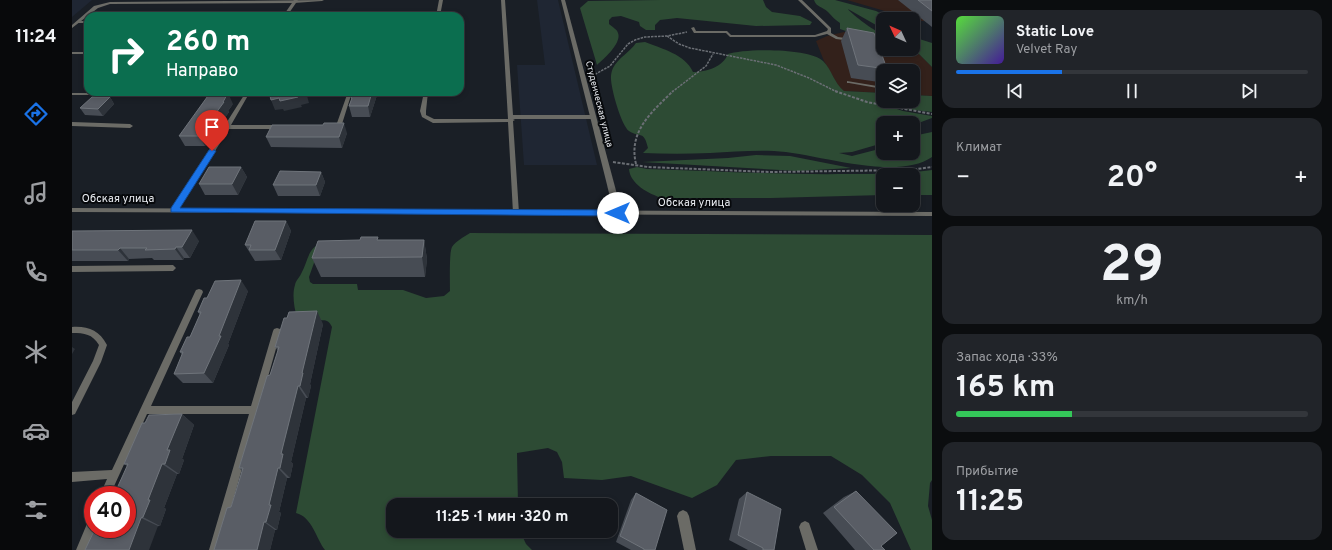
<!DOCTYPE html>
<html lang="ru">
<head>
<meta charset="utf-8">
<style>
  :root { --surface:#14171c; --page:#212429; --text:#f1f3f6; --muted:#9d9fa3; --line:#33363b; --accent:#1a73e8 }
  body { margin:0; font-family:Overpass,sans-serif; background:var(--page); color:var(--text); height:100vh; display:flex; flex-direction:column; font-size:15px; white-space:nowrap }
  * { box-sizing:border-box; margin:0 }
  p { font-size:13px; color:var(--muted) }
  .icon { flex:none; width:22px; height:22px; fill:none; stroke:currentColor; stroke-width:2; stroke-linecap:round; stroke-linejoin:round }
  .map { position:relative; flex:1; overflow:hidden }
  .details { display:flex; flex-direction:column; gap:10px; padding:10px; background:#0b0d0f; width:400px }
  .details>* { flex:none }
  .guide { position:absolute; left:12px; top:12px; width:380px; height:84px; border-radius:12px; box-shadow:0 2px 6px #0003,0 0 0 1px var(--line); background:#0b6e4f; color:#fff; overflow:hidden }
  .needle { width:26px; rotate:314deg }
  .controls { position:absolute; left:804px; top:12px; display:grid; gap:8px }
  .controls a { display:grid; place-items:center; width:44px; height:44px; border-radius:8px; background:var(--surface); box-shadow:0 2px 6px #0003,0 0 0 1px var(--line); font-size:20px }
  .speed { position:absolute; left:12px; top:486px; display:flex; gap:8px; font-size:20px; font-weight:700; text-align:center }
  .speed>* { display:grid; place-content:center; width:52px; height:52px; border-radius:50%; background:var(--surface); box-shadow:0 2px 6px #0003,0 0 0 1px var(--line); line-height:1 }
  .speed .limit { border:6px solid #d22; background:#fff; color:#111 }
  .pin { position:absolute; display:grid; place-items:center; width:34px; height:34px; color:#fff; margin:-41px -17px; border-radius:50% 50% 50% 0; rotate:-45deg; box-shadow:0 0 4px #0007 }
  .pin .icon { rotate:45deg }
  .me { position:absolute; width:44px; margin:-22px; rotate:270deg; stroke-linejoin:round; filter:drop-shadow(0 0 3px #0008) }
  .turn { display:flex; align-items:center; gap:14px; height:84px; padding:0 16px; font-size:18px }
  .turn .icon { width:52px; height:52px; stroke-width:2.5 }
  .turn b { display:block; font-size:28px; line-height:34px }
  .big { font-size:30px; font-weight:700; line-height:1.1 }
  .details .widget { flex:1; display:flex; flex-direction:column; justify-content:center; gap:6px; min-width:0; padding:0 14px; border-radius:12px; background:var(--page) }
  .details .dial { align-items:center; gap:0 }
  .dial b { font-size:52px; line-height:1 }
  .song { display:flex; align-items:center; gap:12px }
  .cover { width:48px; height:48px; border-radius:6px; background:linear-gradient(135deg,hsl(110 70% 55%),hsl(260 70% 35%)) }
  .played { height:4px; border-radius:2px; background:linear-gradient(90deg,var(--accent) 30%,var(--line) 30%) }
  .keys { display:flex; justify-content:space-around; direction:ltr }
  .heat { display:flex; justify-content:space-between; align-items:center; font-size:22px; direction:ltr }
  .charge { height:6px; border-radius:3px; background:linear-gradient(90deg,#34c759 33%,var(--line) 0) }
  .trip { position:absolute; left:314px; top:498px; width:232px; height:40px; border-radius:12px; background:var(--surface); box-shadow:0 2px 6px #0003,0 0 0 1px var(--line); font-weight:700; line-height:40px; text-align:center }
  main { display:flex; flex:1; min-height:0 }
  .menu { display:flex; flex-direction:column; width:72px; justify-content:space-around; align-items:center; background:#08090b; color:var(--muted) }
  .menu .icon { width:28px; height:28px }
  .menu .selected { color:var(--accent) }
  .menu b { font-size:18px; color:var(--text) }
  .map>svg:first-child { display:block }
  .built { fill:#1f2633 }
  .education { fill:#33211b }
  .forest { fill:#2d4b34 }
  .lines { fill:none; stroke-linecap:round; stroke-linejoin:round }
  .path-far1 { stroke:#6b6f75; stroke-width:1.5; stroke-dasharray:2.5 1; stroke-linecap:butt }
  .path { stroke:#6b6f75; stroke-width:2; stroke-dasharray:3 1.5; stroke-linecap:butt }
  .service { fill:#6b6b66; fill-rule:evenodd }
  .minor { fill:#6b6b66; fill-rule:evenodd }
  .tertiary { fill:#6b6b66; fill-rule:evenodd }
  .wall { fill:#474c54 }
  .shaded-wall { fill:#2e333a }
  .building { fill:#595d65; stroke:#6f747b }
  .route { fill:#1a73e8; stroke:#114b97 }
  .labels { text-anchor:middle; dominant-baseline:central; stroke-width:4; stroke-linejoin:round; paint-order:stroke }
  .far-street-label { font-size:9px; fill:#e9ecf1; stroke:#07090c }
  .street-label { font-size:11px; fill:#e9ecf1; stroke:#07090c }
</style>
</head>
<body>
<main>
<nav class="menu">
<b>11:24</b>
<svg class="icon selected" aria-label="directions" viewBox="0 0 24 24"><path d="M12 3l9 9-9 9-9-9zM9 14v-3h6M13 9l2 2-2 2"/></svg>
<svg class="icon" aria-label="music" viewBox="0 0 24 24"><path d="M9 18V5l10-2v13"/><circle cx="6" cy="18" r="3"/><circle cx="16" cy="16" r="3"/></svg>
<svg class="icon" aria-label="phone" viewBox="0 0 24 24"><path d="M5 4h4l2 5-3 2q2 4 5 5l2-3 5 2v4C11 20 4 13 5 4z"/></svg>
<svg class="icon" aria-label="climate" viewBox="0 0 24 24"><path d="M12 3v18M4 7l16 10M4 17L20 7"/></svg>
<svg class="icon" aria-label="car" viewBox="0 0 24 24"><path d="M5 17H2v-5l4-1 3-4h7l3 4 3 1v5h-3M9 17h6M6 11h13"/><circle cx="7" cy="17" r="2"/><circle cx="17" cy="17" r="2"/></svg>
<svg class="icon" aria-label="filters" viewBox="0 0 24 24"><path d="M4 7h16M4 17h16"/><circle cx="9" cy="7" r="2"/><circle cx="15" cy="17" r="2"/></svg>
</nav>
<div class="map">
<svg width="860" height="550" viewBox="0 0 860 550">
  <rect width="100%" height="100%" fill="#1a1f26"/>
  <g class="built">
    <path d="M0,0H20L0,17Z"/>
    <path d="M465,0H486L525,165H452L445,65H473Z"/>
  </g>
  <g class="education">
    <path d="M775,0H860V21H847Z"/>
    <path d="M772,32L811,35V49H841V48L860,67V96L841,95V71H811V93L772,91L767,87L752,61L744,41L755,36Z"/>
  </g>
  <g class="forest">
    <path d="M588,0H691L694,7L700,12L728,16L740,22L738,25L684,26L605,18L588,20L583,25V30H574L568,26L567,22L549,16L540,17L537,20V24C540,27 545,29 546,33C550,43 532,59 525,65L508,8L516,1Z"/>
    <path d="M742,0H763L804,11L820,19H811V29L776,9C778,13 800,29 806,32L805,34L777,32L768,29V23C763,20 760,16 756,12C751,7 744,7 742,0Z"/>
    <path d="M841,37L860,43V67L841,48Z"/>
    <path d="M573,42C590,49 613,54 621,72C634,72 651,67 656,54C672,48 739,48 751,61C760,70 762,83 772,91L811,93V101H841V95L860,96V112L822,108L831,111L860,116V118L841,125V123H811V143L780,152L767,153L780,156L811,148V153H841V136L860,132V157C824,182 744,153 702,151C680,150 659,152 638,153C615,154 593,154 571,153L576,148C572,130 568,138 557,131C549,125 538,86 539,76C539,74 540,70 541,68C546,58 558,52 564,43Z"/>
    <path d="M684,155L718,156L779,168L726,171L570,162L656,158Z"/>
    <path d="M565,167L575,169C643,171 710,175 777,174C805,174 833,174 860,170V195H841V175H811V195L699,198H590C577,194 558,184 557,169Z"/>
    <path d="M398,233L860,235V480L858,483L856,506L860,520V550H839L818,503L790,475L759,456H699L664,460L645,485L620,498L559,476L530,480L492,478L490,462L485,452L476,448L445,453L446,505H321V531H448L454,544L460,550H253C244,538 240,517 224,513L260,327C256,317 249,321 241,321C236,321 230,318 225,317C222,308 220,294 223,285C224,280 227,278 229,274C236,262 235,249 249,243L237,277L238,282L241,284H285L286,290H331L354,298L372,296L378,291C378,283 377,252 380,247C384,241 392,237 398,233Z"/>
  </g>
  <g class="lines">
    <g class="path-far1">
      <path d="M595,36L607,44L618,48L704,65L737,78L765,92"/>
      <path d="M520,76L538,66L556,44L563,40L573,37L595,36L615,32"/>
      <path d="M600,92L634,66L641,54"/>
    </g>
    <g class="path">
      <path d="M763,91L795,102L860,114"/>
      <path d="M541,162L576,167L698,172L838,170L860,167"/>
      <path d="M564,164C556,131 580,112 601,91"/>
    </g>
    <g class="service">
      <path d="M222,0H226L215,16H211Z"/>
      <path d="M367,0H371L368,16H364Z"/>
      <path d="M429,0H433L441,115H521L524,117L521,119H441L443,120L441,121L447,213L444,215L441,213L436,122L361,123L350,117L348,111L352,92H356L354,111V115L362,119H436Z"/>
      <path d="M726,0H730L759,28V33L766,37L780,39V41L764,39L755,34L743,37H658L654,33H622L619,28L622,27L624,31H655L659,35H743L755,31L756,29Z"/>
      <path d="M7,21H16V23H6L5,22Z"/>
      <rect x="0" y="52" width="16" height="2"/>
      <path d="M775,81L811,87V89L777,83H775Z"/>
      <path d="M174,92H178L159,125H207L210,127L207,129H157L104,212H100L99,210L100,208Z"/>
      <path d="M276,92H280L270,124L261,128H257V126L265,123Z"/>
      <path d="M0,93H124L126,94L124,95H0Z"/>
      <path d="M0,122L58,124L61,126L58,128L0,126Z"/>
      <path d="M101,265L104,268L101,271L0,272V266Z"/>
      <path d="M127,289L130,290L131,292L79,406H179L201,331L202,329L205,328L208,329L209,331L147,550H137L177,414H75L38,495H28L35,479L0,482V472L40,470L123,292L124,290Z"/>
      <path d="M0,327C16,326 27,330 35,345L29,362L3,414L0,415V402L21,361L27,345C20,334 13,333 0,333Z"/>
      <path d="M21,518V529H23L14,550H4L17,519Z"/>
    </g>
    <g class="minor">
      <path d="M252,0L250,1L222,3L38,4L26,8L0,28V25L22,6L38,2Z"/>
      <path d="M489,0H493L550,213L546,215L542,213Z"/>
      <path d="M611,510L615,512L617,516L624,550H612L605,516L607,512Z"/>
      <path d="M733,521L737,523L746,550H734L727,527L729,523Z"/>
    </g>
    <path class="tertiary" d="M0,208L860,212V216L0,212Z"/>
  </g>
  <g class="wall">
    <path d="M826,0H860V27Z"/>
    <path d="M775,28L815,69L814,71H811V75L807,82L779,78L769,41Z"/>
    <path d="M306,92L298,117H280L277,106L279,101V98Z"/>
    <path d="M38,97L42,104L31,116L13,115L8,108Z"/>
    <path d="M161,104L156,111L157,112L133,146H113L107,136Z"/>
    <path d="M275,133L270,148L199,147L194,137Z"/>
    <path d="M169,167L175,177L166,195H133L127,184Z"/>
    <path d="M249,172L253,182L248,196H206L201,185Z"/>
    <path d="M214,221L219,231L209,260L183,261L173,245Z"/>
    <path d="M0,231L127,241L118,258H112L111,260H82L80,258L57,259L56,261H0Z"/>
    <path d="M307,240H352L355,259L353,277H249L240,258Z"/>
    <path d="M176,291L156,344L157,345L141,383H111L102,374L110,355L108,352L118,337L128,315L126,312L135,298Z"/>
    <path d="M251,324L238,384L239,386L236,398H234L219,462L221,464L218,478H215L207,512L209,513L205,530H203L198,550H142L159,507L170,471L167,468L206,351L203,347Z"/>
    <path d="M110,414L122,425L110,459L112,460L107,474H105L92,508L94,509L88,526L55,529V466L52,464L73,423Z"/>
    <path d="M784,491L809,546L813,550H783L751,513L772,497Z"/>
    <path d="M675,492L702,550H676L657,540L667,499Z"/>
    <path d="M564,493L583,550H559L544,542L559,500Z"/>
  </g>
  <g class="shaded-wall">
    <path d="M234,92L237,103L229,105L230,107L212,111L211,109L203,110L199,100Z"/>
    <path d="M300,92H306L298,117L296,106Z"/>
    <path d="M156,93L161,104L156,111L157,112L133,146L127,136Z"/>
    <path d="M38,97L42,104L31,116L26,109Z"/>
    <path d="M272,123L275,133L270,148L267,137Z"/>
    <path d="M169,167L175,177L166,195L160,184Z"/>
    <path d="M249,172L253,182L248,196L244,185Z"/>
    <path d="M214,221L219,231L209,260L203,250Z"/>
    <path d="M120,230L127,241L118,258L110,247Z"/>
    <path d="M352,240L355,259L353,277L350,257Z"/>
    <path d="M104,247L112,258L111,260L103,249Z"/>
    <path d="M48,248L57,259L56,261L46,250Z"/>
    <path d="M169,280L176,291L156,344L157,345L141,383L132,373Z"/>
    <path d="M245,311L251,324L238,384L239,386L236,398L228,386L230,373Z"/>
    <path d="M0,347L3,349L0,354Z"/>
    <path d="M226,386L234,398L219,462L221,464L218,478L208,468L209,454Z"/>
    <path d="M110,414L122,425L110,459L112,460L107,474L93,464L95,450Z"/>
    <path d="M90,464L105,474L92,508L94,509L88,526L71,517L76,500Z"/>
    <path d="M206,468L215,478L207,512L209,513L205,530L194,522L197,505Z"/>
    <path d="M69,518L86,526L77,550H57Z"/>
    <path d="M192,522L203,530L198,550H185Z"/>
  </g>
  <g class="building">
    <path d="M846,0H860V11Z"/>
    <path d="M775,28L802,33L815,69L786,65Z"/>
    <path d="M197,92H234L225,94L226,97L208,101L207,98L199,100Z"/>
    <path d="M281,92H300L296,106H277L280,98H279Z"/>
    <path d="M138,93H156L151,102H152L127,136H107Z"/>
    <path d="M20,97H38L26,109L8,108Z"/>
    <path d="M252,123H272L267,137H194L200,125H251Z"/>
    <path d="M137,167H169L160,184H127Z"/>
    <path d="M208,171L249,172L244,185H201Z"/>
    <path d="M183,221H214L203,250H177L179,245H173Z"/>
    <path d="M120,230L110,247H104L103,249L73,250L75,248H48L46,250H0V231Z"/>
    <path d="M289,237H306L305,240H352L350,257L240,258L246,241L288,240Z"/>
    <path d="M169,280L147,336H149L132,373L102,374L111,352H108L115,337H118L129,312H126L132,298H135L143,281Z"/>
    <path d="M245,311L230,373H231L228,386H226L209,454H211L208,468H206L197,505H199L194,522H192L185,550H142L155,508L159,507L171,468H167L195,376L198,375L207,347H203L212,318H215L217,312Z"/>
    <path d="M110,414L95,450H98L93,464H90L76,500H78L71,517L69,518L57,550H13L23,529H55V495H42L56,464H52L70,423H73L77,415Z"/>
    <path d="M784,491L825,533L809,546L813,550H802L762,507Z"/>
    <path d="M675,492L709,509L702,550H691V548L666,535Z"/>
    <path d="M564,493L595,510L583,550H572V549L548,536Z"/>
  </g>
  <path class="route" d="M140,149L144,151L108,208L546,210L550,213L546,216L99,212V208L137,150Z"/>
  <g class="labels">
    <g class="far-street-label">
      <text transform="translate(527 104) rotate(76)">Студенческая улица</text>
    </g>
    <g class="street-label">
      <text x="46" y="199">Обская улица</text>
      <text x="622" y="203">Обская улица</text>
    </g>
  </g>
</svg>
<div class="controls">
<a><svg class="needle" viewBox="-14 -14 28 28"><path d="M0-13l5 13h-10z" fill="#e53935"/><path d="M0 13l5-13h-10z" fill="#9d9fa3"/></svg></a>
<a><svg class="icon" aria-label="layers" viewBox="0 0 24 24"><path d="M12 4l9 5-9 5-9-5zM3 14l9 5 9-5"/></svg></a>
<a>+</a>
<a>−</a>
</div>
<div class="speed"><div class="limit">40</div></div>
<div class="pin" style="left:140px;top:151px;background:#d93025"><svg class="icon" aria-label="arrive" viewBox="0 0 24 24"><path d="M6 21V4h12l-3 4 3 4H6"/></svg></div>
<svg class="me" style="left:546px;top:213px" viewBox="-20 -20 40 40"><circle r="19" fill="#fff"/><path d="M0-13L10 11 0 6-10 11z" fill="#1a73e8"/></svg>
<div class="trip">11:25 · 1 мин · 320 m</div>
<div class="guide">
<div class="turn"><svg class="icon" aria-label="right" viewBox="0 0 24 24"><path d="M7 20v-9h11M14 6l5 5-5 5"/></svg><div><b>260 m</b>Направо</div></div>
</div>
</div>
<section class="details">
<div class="widget">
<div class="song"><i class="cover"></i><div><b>Static Love</b><p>Velvet Ray</p></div></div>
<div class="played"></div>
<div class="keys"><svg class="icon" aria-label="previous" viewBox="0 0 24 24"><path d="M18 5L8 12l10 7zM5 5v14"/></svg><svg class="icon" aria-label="pause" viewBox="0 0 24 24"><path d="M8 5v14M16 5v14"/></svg><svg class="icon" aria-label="next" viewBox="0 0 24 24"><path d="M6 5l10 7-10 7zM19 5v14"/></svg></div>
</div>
<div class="widget"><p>Климат</p>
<div class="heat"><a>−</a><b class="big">20°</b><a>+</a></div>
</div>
<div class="widget dial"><b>29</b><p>km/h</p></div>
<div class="widget"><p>Запас хода · 33%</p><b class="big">165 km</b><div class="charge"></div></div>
<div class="widget"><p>Прибытие</p><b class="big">11:25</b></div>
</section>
</main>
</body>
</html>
